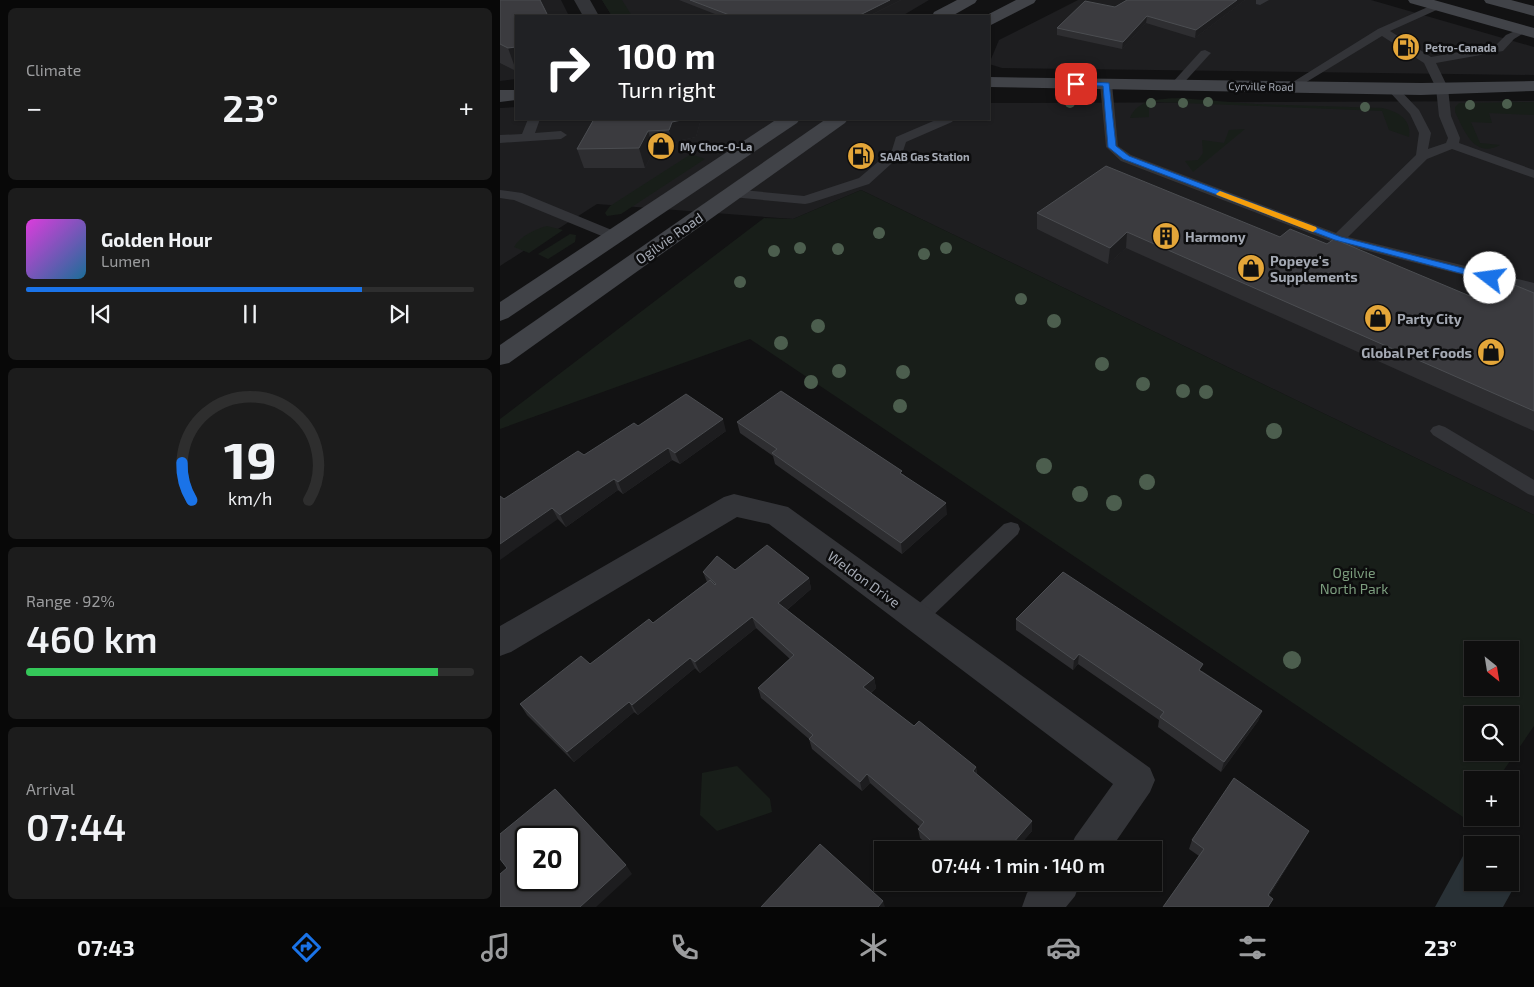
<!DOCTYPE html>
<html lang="en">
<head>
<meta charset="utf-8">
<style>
  :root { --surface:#0e0e0e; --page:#1c1c1c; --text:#f1f3f6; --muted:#9b9c9e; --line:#2e2e2e; --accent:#1a73e8 }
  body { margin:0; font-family:"Exo 2",sans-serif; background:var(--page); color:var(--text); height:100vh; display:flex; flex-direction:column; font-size:19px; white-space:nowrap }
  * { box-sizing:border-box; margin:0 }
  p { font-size:16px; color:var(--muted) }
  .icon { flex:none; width:28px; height:28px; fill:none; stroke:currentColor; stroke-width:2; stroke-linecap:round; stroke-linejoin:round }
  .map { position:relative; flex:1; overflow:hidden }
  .side { display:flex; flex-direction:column; gap:8px; padding:8px; background:#080808; width:500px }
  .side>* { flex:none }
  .top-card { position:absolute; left:15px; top:15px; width:475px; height:105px; border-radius:0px; box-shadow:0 1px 4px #0004,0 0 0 1px var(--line); background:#202124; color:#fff; overflow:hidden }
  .needle { width:32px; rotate:150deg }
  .tools { position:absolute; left:964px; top:641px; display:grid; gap:10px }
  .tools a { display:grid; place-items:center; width:55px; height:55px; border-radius:0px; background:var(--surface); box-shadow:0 1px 4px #0004,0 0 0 1px var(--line); font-size:25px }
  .speed { position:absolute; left:15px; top:826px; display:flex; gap:10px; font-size:25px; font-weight:700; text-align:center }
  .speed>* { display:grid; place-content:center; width:65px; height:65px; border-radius:50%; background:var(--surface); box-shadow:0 1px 4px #0004,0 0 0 1px var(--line); line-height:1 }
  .speed .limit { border:2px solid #111; border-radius:8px; background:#fff; color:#111 }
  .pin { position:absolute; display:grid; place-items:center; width:42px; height:42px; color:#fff; margin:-21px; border-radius:10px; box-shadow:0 2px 8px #0006 }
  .me { position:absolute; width:55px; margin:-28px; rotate:285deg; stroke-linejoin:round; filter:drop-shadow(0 0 4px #0008) }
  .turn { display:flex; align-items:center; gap:18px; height:105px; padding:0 20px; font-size:22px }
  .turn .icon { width:65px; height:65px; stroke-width:2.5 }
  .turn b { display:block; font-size:35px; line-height:42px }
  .big { font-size:38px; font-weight:600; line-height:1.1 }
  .side .tile { flex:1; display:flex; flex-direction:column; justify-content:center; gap:8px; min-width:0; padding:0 18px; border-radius:8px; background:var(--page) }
  .side .dial { align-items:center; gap:0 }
  .dial svg { height:130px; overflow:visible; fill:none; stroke:var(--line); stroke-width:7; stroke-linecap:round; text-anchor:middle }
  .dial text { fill:var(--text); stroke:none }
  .song { display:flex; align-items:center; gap:15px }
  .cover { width:60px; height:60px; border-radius:8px; background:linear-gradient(135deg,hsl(300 70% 55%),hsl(200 70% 35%)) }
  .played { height:5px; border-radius:2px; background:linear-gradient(90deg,var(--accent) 75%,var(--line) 75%) }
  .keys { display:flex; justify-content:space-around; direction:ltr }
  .heat { display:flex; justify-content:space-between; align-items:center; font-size:28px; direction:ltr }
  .charge { height:8px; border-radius:4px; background:linear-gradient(90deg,#34c759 92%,var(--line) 0) }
  .trip { position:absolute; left:374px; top:841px; width:288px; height:50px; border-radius:0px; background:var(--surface); box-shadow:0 1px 4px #0004,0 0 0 1px var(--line); font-weight:600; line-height:50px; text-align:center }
  .tab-bar { display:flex; height:80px; justify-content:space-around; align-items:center; background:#060606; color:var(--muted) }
  .tab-bar .icon { width:35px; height:35px }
  .tab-bar .current { color:var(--accent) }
  .tab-bar b { font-size:22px; color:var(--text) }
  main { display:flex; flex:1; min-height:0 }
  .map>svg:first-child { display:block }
  .built { fill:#1e1e20 }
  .green { fill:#181e19; fill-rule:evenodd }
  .water { fill:#293136 }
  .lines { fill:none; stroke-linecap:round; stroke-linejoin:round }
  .lane { fill:#333438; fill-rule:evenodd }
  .street { fill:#333438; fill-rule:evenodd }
  .secondary { fill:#414348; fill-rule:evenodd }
  .tree { fill:#4c5e4e }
  .wall { fill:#2e2e31 }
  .shaded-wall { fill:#1d1d1f }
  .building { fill:#3b3b3f; stroke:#4b4d51; fill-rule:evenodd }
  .route { fill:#1a73e8; stroke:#114b97 }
  .slow { fill:#f59e0b }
  .labels { text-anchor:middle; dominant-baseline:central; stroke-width:5; stroke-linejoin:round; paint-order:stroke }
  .far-poi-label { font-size:11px; font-weight:bold; fill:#a4a9b3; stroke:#0d0d0e; text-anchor:start }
  .far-street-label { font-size:11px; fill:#a4a9b3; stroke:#0d0d0e }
  .poi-label { font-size:14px; font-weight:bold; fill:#a4a9b3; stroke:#0d0d0e; text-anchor:start }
  .street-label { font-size:14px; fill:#a4a9b3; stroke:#0d0d0e }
  .park-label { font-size:14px; fill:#7c9d7e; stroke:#0d0d0e }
</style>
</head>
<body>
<main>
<section class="side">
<div class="tile"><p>Climate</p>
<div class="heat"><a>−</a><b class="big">23°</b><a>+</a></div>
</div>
<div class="tile">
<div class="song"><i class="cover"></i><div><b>Golden Hour</b><p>Lumen</p></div></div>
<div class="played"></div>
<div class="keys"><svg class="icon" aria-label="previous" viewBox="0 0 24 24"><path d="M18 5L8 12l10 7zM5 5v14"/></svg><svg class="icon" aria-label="pause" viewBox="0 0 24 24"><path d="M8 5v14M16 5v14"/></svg><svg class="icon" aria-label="next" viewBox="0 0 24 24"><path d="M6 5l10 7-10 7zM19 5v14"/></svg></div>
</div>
<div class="tile dial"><svg viewBox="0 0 100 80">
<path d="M14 69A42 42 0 1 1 86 69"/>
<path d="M14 69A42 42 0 0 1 8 46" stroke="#1a73e8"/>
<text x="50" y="56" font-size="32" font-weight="700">19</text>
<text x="50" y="72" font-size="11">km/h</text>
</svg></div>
<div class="tile"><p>Range · 92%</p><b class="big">460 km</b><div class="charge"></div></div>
<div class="tile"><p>Arrival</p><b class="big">07:44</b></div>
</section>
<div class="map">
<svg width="1034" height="907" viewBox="0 0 1034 907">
  <rect width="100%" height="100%" fill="#121213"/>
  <g class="built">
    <path d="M0,0H61L69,16H16V79L0,81Z"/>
    <path d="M102,0H429L402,16H112Z"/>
    <path d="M578,0H871L1034,47V75L502,68L489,64L499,40Z"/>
    <path d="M1034,101V515L361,190L293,219L97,204L0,266V108L16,107V119H489V103Z"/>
  </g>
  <g class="green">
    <path d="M102,0H122L132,16H112Z"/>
    <path d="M679,98L756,104L882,108C897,111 912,119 909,137L889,130L882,111L656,102L649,103V117L630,118C637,99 661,99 679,98Z"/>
    <path d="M1034,102V115L989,113L992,123L971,122L980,143L1000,145C974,159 964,130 955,112V107L959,103Z"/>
    <path d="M745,129L693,172L685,161L698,160L703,153L702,140L724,143L729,130Z"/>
    <path d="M191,154L205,159L121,214L107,216L105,213L110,206Z"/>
    <path d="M361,190L1034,515V726L997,780H972V816L969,821L250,339L0,429V419L264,218L293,219ZM972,650H1010V688H972ZM972,715H1010V752H972Z"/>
    <path d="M47,226L63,230L29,253L14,247C20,236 36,229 47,226Z"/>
    <path d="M70,234L76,235L75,242L48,259L38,254Z"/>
    <path d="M237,766L270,799L272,812L217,831L200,815L202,773Z"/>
  </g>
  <path class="water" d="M963,856L972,862V882L1004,883L1013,889L1003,907H935Z"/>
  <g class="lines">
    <g class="lane">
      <path d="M756,0H769L760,5L756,4Z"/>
      <path d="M937,3L941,4L942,6L941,8L890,31L931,57L995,46L1006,35L1024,27L1029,30L1014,39L1003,51L936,63L948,88L951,116L960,138L959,143L1034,170V178L952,149L927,159L848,237L1034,283V293L833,242L621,161L606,147L600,84L606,81L612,84L618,146L631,155L836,233L916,155L919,133L910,114L886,88L888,86H896L919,110L931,133L928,149L946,143L948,138L939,116L936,88L924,63L882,36L795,89H787L785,87L878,29Z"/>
      <path d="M705,50L711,53L709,55L680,87H672L670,85L672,83L701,51Z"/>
      <path d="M28,119H40L35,133L61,131L67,135L61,139L0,143V135L22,134Z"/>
      <path d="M438,119H454L452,122L406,142L402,154L369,184L310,203L305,204L232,197L225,193L232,189L304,196L359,178L392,150L396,137Z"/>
      <path d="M0,190L22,193L119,233L121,236L114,240L109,239L14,200L0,198Z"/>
      <path d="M939,425L945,427L1034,480V496L1028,494L933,435L930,431L933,427Z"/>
      <path d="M511,522L518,524L520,529L518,534L424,624L417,626L410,624L407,618L410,612L504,524Z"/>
    </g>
    <g class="street">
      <path d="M74,0H90L99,16H83Z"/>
      <path d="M234,494L288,507L650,768L655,780L650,792L610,850H569L575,837L613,784L269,524L237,517L11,652L0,656V626L224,497Z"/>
      <path d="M536,882H580L575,896L566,907H522L527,893Z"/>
    </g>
    <g class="secondary">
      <path d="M457,0H477L475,3L452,16H432L434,12Z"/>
      <path d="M516,0H536L534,3L489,26V16H485Z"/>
      <path d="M908,0H934L1034,28V38L910,3Z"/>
      <path d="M984,0H1011L1034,6V16L986,3Z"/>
      <path d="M489,77L921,83L1034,81V91L921,95L489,87Z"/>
      <path d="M0,90H16V100L0,102Z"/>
      <path d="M277,119H300L297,123L8,318L0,321V302Z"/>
      <path d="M326,119H348L345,123L9,363L0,365V345Z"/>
    </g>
  </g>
  <g class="tree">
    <circle cx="708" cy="102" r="5"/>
    <circle cx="570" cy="103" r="5"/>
    <circle cx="651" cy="103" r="5"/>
    <circle cx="683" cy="103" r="5"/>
    <circle cx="1007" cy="104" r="5"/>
    <circle cx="970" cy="105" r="5"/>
    <circle cx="865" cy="107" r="5"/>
    <circle cx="379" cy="233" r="6"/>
    <circle cx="300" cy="248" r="6"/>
    <circle cx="446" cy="248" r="6"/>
    <circle cx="338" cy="249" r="6"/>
    <circle cx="274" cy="251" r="6"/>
    <circle cx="424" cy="254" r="6"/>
    <circle cx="240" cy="282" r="6"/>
    <circle cx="521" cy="299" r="6"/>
    <circle cx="554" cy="321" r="7"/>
    <circle cx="318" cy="326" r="7"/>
    <circle cx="281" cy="343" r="7"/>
    <circle cx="602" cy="364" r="7"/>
    <circle cx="339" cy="371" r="7"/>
    <circle cx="403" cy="372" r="7"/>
    <circle cx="311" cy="382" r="7"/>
    <circle cx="643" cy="384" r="7"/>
    <circle cx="683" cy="391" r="7"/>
    <circle cx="706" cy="392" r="7"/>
    <circle cx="400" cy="406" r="7"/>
    <circle cx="774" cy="431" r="8"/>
    <circle cx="544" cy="466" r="8"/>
    <circle cx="647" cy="482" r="8"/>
    <circle cx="580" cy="494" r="8"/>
    <circle cx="614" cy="503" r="8"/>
    <circle cx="792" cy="660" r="9"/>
  </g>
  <g class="wall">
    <path d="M0,0L16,16V71L0,63Z"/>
    <path d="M179,0H401L369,16H220Z"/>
    <path d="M627,0H745L695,38L646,23L622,49L557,35V28L615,7Z"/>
    <path d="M94,119H201L196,137L177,141L174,150H154L145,168H84L77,149Z"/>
    <path d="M537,213L780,237L827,244L989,304L1034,293V431L626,248L608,264L537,229Z"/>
    <path d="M237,422L403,474L447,514L402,554L275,464L273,456L240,433Z"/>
    <path d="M226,431L180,464L172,460L123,494L118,490L66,527L58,519L4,499L84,455Z"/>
    <path d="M235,570L309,578L311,589L287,610L374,678L376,688L371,693L414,726L476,767L477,774L532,831L515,850H433L420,838L418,829L420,827L370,783L362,791L312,749L309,739L261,698L258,688L290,659L256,628L200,673L195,668L138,715L134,712L74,762L27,715L20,704L90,664L153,623L207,582L203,572Z"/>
    <path d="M516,619L702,671L762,711L758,721L721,772L658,727L659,720L578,664L573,670L516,630Z"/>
    <path d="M692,840H804L769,896L773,899L768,907H663L699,856L689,849Z"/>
    <path d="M469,882H486L479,892Z"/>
  </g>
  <g class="shaded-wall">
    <path d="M390,0H401L369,16H358Z"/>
    <path d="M737,0H745L695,38L696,30Z"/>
    <path d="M647,16L646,23L622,49L623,42Z"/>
    <path d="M16,47V70L8,48Z"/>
    <path d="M186,119H201L196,137L177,141L174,150L169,130L172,122Z"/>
    <path d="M148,131L154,150L145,168L139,148Z"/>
    <path d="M627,232L626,248L608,264L610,248Z"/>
    <path d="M223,419L226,431L180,464L175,453Z"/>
    <path d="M168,448L172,460L123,494L118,482Z"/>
    <path d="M114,479L118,490L66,527L60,515Z"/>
    <path d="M446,503L447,514L402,554L401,543Z"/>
    <path d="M52,508L58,519L0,560V544Z"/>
    <path d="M309,578L311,589L282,614L278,603Z"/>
    <path d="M252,617L256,628L200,673L195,662Z"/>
    <path d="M579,654L578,664L573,670L574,660Z"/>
    <path d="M190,658L195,668L138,715L132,705Z"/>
    <path d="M374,678L376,688L365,697L363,687Z"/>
    <path d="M129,702L134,712L74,762L67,752Z"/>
    <path d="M762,711L758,721L721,772L724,762Z"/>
    <path d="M476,767L477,777L473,771Z"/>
    <path d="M367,774L370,783L362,791L360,782Z"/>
    <path d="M532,821V831L515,850H507Z"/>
    <path d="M809,831L804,840L764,904L768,895Z"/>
    <path d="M126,865L132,874L96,907H80Z"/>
    <path d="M478,882H486L479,892L478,883Z"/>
    <path d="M383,901L385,907H378Z"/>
  </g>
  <g class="building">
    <path d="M0,0H40L48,16H16V47L8,48L0,44Z"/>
    <path d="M190,0H390L358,16H232Z"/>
    <path d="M627,0H737L696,30L647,16L623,42L557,28L585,1L615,7Z"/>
    <path d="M94,119H186L172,122L169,130L148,131L139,148L77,149Z"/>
    <path d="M606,166L780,237L790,229L827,244L834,239L989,304L1007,282L1034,293V411L627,232L610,248L537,213Z"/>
    <path d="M281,391L402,471L400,473L446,503L401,543L272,453L277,449L237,422Z"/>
    <path d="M186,394L223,419L175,453L168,448L118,482L114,479L60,515L52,508L0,544V496L4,499L78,451L84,455L134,423L138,426Z"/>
    <path d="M267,545L309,578L278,603L374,678L363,687L414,726L419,721L476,767L473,771L532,821L507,850H441L418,829L424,822L367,774L360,782L309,739L313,735L258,688L294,655L252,617L195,662L190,658L132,705L129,702L67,752L20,704L81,656L90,664L149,619L153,623L210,580L215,585L216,584L203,572L217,556L235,570Z"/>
    <path d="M563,572L703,664L699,670L762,711L724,762L660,717L664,712L579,654L574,660L516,619Z"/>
    <path d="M734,778L809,831L768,895L773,899L768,907H663L704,849L692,840Z"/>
    <path d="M55,789L126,865L80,907H0V874L7,868L0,859V834ZM26,838H69V880H26Z"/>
    <path d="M320,844L383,901L378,907H261Z"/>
  </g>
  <path class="route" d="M576,81L609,83L616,146L629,156L841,237L994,276L995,278L990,281L835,240L623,159L608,147L603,86L573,85L572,84Z"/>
  <path class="slow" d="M720,191L816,227L817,229L813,232L810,231L717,195L716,194Z"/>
  <defs>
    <g id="fuel-disc" transform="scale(1.4375)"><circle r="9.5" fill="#e4a639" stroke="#0d0d0e"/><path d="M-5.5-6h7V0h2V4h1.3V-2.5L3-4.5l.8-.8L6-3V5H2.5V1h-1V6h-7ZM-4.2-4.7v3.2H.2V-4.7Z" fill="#111"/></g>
    <g id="shop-disc" transform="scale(1.4375)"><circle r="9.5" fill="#e4a639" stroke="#0d0d0e"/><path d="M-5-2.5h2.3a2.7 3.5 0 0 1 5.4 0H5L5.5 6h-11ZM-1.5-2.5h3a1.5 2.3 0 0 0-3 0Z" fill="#111"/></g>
    <g id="building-disc" transform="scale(1.4375)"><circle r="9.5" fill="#e4a639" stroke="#0d0d0e"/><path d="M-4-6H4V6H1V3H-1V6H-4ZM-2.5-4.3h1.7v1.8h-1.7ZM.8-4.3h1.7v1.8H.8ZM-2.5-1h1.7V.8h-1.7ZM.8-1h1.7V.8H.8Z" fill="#111"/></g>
  </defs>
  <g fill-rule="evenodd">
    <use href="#fuel-disc" x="906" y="47"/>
    <use href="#shop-disc" x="161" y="146"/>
    <use href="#fuel-disc" x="361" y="156"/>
    <use href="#building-disc" x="666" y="236"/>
    <use href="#shop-disc" x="751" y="268"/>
    <use href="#shop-disc" x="878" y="318"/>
    <use href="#shop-disc" x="991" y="352"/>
  </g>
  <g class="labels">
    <g class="far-poi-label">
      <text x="925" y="47">Petro-Canada</text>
      <text x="180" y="146">My Choc-O-La</text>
      <text x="380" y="156">SAAB Gas Station</text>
    </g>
    <g class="far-street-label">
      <text transform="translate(761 86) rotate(1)">Cyrville Road</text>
    </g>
    <g class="poi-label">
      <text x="685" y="236">Harmony</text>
      <text x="770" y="260">Popeye's<tspan x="770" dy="16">Supplements</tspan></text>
      <text x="897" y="318">Party City</text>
      <text x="972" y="352" text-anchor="end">Global Pet Foods</text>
    </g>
    <g class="street-label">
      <text transform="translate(169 238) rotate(-35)">Ogilvie Road</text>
      <text transform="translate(364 579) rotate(36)">Weldon Drive</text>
    </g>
    <g class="park-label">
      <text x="854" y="572">Ogilvie<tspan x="854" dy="16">North Park</tspan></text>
    </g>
  </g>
</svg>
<div class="tools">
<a><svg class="needle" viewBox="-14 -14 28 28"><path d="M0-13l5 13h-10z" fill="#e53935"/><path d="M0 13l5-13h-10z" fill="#9b9c9e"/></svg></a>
<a><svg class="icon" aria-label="search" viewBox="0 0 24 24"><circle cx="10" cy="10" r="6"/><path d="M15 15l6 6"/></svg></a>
<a>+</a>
<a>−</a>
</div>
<div class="speed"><div class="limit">20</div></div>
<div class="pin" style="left:576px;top:84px;background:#d93025"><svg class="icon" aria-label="arrive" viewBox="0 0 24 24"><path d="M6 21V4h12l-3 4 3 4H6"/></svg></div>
<svg class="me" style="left:990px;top:278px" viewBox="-20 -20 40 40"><circle r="19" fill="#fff"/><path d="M0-13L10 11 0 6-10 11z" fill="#1a73e8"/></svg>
<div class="trip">07:44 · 1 min · 140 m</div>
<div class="top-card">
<div class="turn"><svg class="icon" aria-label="right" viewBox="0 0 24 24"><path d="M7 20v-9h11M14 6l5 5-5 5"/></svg><div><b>100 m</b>Turn right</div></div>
</div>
</div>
</main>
<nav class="tab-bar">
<b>07:43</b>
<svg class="icon current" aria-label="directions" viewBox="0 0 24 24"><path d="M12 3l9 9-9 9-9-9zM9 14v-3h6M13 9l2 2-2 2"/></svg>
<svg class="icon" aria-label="music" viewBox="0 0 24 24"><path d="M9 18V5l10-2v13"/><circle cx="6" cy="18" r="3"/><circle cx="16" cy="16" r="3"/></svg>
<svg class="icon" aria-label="phone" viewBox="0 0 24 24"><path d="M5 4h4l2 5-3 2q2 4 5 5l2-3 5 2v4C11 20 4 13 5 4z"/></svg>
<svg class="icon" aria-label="climate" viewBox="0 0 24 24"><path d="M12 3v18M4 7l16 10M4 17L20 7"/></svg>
<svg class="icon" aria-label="car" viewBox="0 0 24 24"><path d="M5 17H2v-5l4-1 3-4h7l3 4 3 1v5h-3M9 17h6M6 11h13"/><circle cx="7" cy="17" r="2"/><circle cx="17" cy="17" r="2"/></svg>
<svg class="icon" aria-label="filters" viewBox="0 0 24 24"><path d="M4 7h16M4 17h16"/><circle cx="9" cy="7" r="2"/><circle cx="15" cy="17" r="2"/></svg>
<b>23°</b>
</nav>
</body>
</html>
